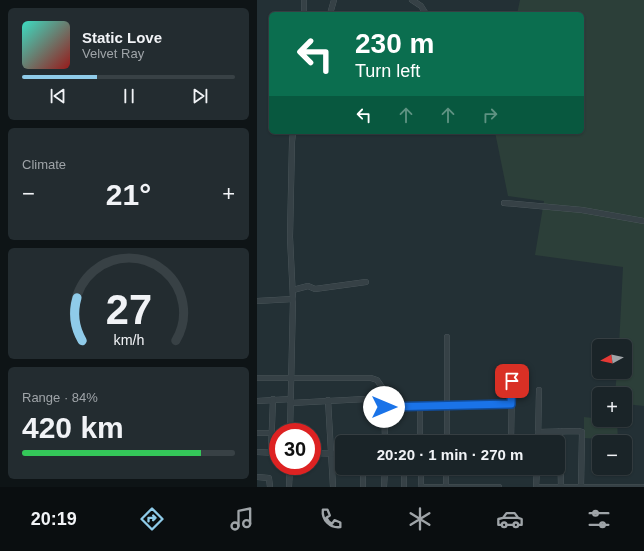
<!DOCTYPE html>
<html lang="en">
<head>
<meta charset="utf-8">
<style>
  :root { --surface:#1a2428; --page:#232c30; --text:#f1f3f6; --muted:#9fa4a8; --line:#384145; --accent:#8fcbe9 }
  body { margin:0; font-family:Helvetica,sans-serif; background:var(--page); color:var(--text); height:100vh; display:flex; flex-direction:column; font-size:15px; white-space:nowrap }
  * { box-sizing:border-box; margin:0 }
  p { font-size:13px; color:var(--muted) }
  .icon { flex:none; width:22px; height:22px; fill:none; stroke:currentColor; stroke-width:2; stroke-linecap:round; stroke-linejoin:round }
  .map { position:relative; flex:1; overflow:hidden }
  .side { display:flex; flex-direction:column; gap:8px; padding:8px; background:#0e1416; width:257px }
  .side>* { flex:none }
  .banner { position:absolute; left:12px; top:12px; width:315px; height:122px; border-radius:6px; box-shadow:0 1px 3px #0004,0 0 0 1px var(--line); background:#0b6e4f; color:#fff; overflow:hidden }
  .needle { width:26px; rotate:262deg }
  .buttons { position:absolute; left:335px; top:339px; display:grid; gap:8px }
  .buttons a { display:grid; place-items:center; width:40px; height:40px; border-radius:6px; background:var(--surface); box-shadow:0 1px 3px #0004,0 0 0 1px var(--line); font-size:20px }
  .speed { position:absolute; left:12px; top:423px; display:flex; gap:8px; font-size:20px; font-weight:700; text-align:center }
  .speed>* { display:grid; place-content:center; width:52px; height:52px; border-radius:50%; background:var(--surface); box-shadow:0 1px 3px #0004,0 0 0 1px var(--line); line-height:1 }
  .speed .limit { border:6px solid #d22; background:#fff; color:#111 }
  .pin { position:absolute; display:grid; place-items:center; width:34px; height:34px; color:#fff; margin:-17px; border-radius:8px; box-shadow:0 2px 6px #0006 }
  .me { position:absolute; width:44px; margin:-22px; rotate:90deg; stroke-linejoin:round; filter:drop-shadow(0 0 3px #0008) }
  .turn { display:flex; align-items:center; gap:14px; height:84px; padding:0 20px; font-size:18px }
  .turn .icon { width:52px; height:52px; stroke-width:2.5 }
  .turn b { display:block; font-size:28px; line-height:34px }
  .lanes { display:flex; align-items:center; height:38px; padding:0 20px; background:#0003; justify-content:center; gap:20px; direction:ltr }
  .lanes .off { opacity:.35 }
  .big { font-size:30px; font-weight:800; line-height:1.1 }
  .side .widget { flex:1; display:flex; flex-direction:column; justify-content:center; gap:6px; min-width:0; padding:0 14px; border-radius:6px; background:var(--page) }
  .side .dial { align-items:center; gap:0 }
  .dial svg { height:104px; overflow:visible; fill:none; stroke:var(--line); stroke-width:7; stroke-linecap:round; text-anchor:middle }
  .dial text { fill:var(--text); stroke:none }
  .song { display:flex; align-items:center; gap:12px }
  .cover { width:48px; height:48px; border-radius:6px; background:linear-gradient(135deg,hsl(170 70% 55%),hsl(0 70% 35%)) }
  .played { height:4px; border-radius:2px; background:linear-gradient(90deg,var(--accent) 35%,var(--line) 35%) }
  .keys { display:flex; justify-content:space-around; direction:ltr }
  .heat { display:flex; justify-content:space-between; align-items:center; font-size:22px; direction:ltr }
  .charge { height:6px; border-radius:3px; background:linear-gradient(90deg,#34c759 84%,var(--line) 0) }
  .trip { position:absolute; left:78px; top:435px; width:230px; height:40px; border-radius:6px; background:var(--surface); box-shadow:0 1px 3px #0004,0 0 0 1px var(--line); font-weight:800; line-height:40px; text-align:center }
  .tab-bar { display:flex; height:64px; justify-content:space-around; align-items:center; background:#0a0e10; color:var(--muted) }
  .tab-bar .icon { width:28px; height:28px }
  .tab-bar .selected { color:var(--accent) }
  .tab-bar b { font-size:18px; color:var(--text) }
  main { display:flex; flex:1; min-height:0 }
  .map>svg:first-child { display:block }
  .green { fill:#2c3f39 }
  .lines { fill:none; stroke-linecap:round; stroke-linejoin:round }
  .minor-casing { stroke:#545f63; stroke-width:6 }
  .minor { stroke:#364146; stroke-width:5.5 }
  .route-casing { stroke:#114b97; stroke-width:10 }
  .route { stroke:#1a73e8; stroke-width:7 }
</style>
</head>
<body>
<main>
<section class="side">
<div class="widget">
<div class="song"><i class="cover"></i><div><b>Static Love</b><p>Velvet Ray</p></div></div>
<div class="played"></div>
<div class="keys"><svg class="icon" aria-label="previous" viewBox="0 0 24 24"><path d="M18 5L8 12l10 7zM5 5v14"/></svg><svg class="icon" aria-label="pause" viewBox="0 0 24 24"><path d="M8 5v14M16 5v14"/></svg><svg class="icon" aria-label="next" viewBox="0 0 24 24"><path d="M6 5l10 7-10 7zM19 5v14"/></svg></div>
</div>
<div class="widget"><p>Climate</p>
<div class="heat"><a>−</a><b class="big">21°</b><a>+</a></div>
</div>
<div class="widget dial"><svg viewBox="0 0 100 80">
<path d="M14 69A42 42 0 1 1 86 69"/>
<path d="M14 69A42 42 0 0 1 10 36" stroke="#8fcbe9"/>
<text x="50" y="56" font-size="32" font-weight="700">27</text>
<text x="50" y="72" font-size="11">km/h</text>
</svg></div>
<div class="widget"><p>Range · 84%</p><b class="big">420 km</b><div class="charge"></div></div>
</section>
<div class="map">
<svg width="387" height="487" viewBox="0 0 387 487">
  <rect width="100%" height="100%" fill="#233035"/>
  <g class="green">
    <path d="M263,0H387V406L368,404V394H358L360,372H368V346H362L366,267L278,255L287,201L251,196L238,132H325V14H260Z"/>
    <path d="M327,417L360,421L361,440L327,438Z"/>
  </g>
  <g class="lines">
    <g class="minor-casing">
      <g id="minor">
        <path d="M155,0L164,6L169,14"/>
        <path d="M47,14V0"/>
        <path d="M73,14L77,0"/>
        <path d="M247,203L325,210L387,221"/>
        <path d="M36,290L51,286L58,289L109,282"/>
        <path d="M0,301L36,299"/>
        <path d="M190,337V442"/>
        <path d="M0,378H114L120,380L127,390L128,442"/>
        <path d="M71,400L76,487"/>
        <path d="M0,401L34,399"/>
        <path d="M34,403L127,398"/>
        <path d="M190,405L255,404"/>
        <path d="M127,407H190"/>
        <path d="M163,407V442"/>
        <path d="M303,431L304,487"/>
        <path d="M33,432L36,299L33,237L35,142L36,132"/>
        <path d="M281,432L321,431L325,432L324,487"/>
        <path d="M0,433H15"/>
        <path d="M254,442L255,381"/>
        <path d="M281,442L282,390"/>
        <path d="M0,452L21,453"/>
        <path d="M14,452L16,399"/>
        <path d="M55,453L85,454"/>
        <path d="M164,468V487"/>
        <path d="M0,477L12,478L13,487"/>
        <path d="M32,487L33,466"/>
        <path d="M106,487V468"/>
        <path d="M127,487L128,468"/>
        <path d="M147,487V468"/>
        <path d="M164,487H186"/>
        <path d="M189,487V468"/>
        <path d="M193,487H242"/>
        <path d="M279,487L280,468"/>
        <path d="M282,487H385"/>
      </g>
    </g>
    <use href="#minor" class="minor"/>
  </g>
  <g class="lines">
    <g class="route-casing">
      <path id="route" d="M127,407L254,404L255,381"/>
    </g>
    <use href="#route" class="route"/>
  </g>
</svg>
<div class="buttons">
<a><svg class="needle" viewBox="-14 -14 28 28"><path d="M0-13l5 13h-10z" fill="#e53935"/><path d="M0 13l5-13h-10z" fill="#9fa4a8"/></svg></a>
<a>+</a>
<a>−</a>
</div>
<div class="speed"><div class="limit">30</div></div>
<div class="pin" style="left:255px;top:381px;background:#d93025"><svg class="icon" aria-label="arrive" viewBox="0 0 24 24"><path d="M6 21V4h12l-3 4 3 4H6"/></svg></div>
<svg class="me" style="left:127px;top:407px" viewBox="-20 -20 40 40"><circle r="19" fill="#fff"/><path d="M0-13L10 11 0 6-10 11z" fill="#1a73e8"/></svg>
<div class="trip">20:20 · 1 min · 270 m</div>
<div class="banner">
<div class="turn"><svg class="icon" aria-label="left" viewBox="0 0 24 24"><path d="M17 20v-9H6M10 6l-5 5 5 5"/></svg><div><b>230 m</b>Turn left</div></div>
<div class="lanes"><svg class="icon" aria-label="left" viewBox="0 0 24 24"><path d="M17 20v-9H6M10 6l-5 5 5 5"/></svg><svg class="icon off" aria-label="ahead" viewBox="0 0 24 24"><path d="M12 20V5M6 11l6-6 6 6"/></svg><svg class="icon off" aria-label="ahead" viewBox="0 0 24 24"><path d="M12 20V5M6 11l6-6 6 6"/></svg><svg class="icon off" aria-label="right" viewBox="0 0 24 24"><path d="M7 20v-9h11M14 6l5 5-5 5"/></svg></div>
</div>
</div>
</main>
<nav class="tab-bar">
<b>20:19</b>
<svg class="icon selected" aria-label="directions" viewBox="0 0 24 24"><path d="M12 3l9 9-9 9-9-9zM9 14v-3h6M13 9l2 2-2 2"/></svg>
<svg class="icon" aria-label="music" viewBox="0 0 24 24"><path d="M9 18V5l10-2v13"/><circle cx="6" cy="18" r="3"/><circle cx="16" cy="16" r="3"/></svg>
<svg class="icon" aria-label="phone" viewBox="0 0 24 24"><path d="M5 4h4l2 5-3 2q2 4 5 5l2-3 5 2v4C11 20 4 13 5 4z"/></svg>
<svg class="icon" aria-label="climate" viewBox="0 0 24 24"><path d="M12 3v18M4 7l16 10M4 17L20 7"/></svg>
<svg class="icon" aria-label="car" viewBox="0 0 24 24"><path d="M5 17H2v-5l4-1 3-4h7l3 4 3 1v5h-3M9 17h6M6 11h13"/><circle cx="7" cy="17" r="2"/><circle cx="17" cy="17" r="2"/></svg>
<svg class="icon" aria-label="filters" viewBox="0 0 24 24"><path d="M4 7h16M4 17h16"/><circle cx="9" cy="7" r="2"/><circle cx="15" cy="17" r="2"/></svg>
</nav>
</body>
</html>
